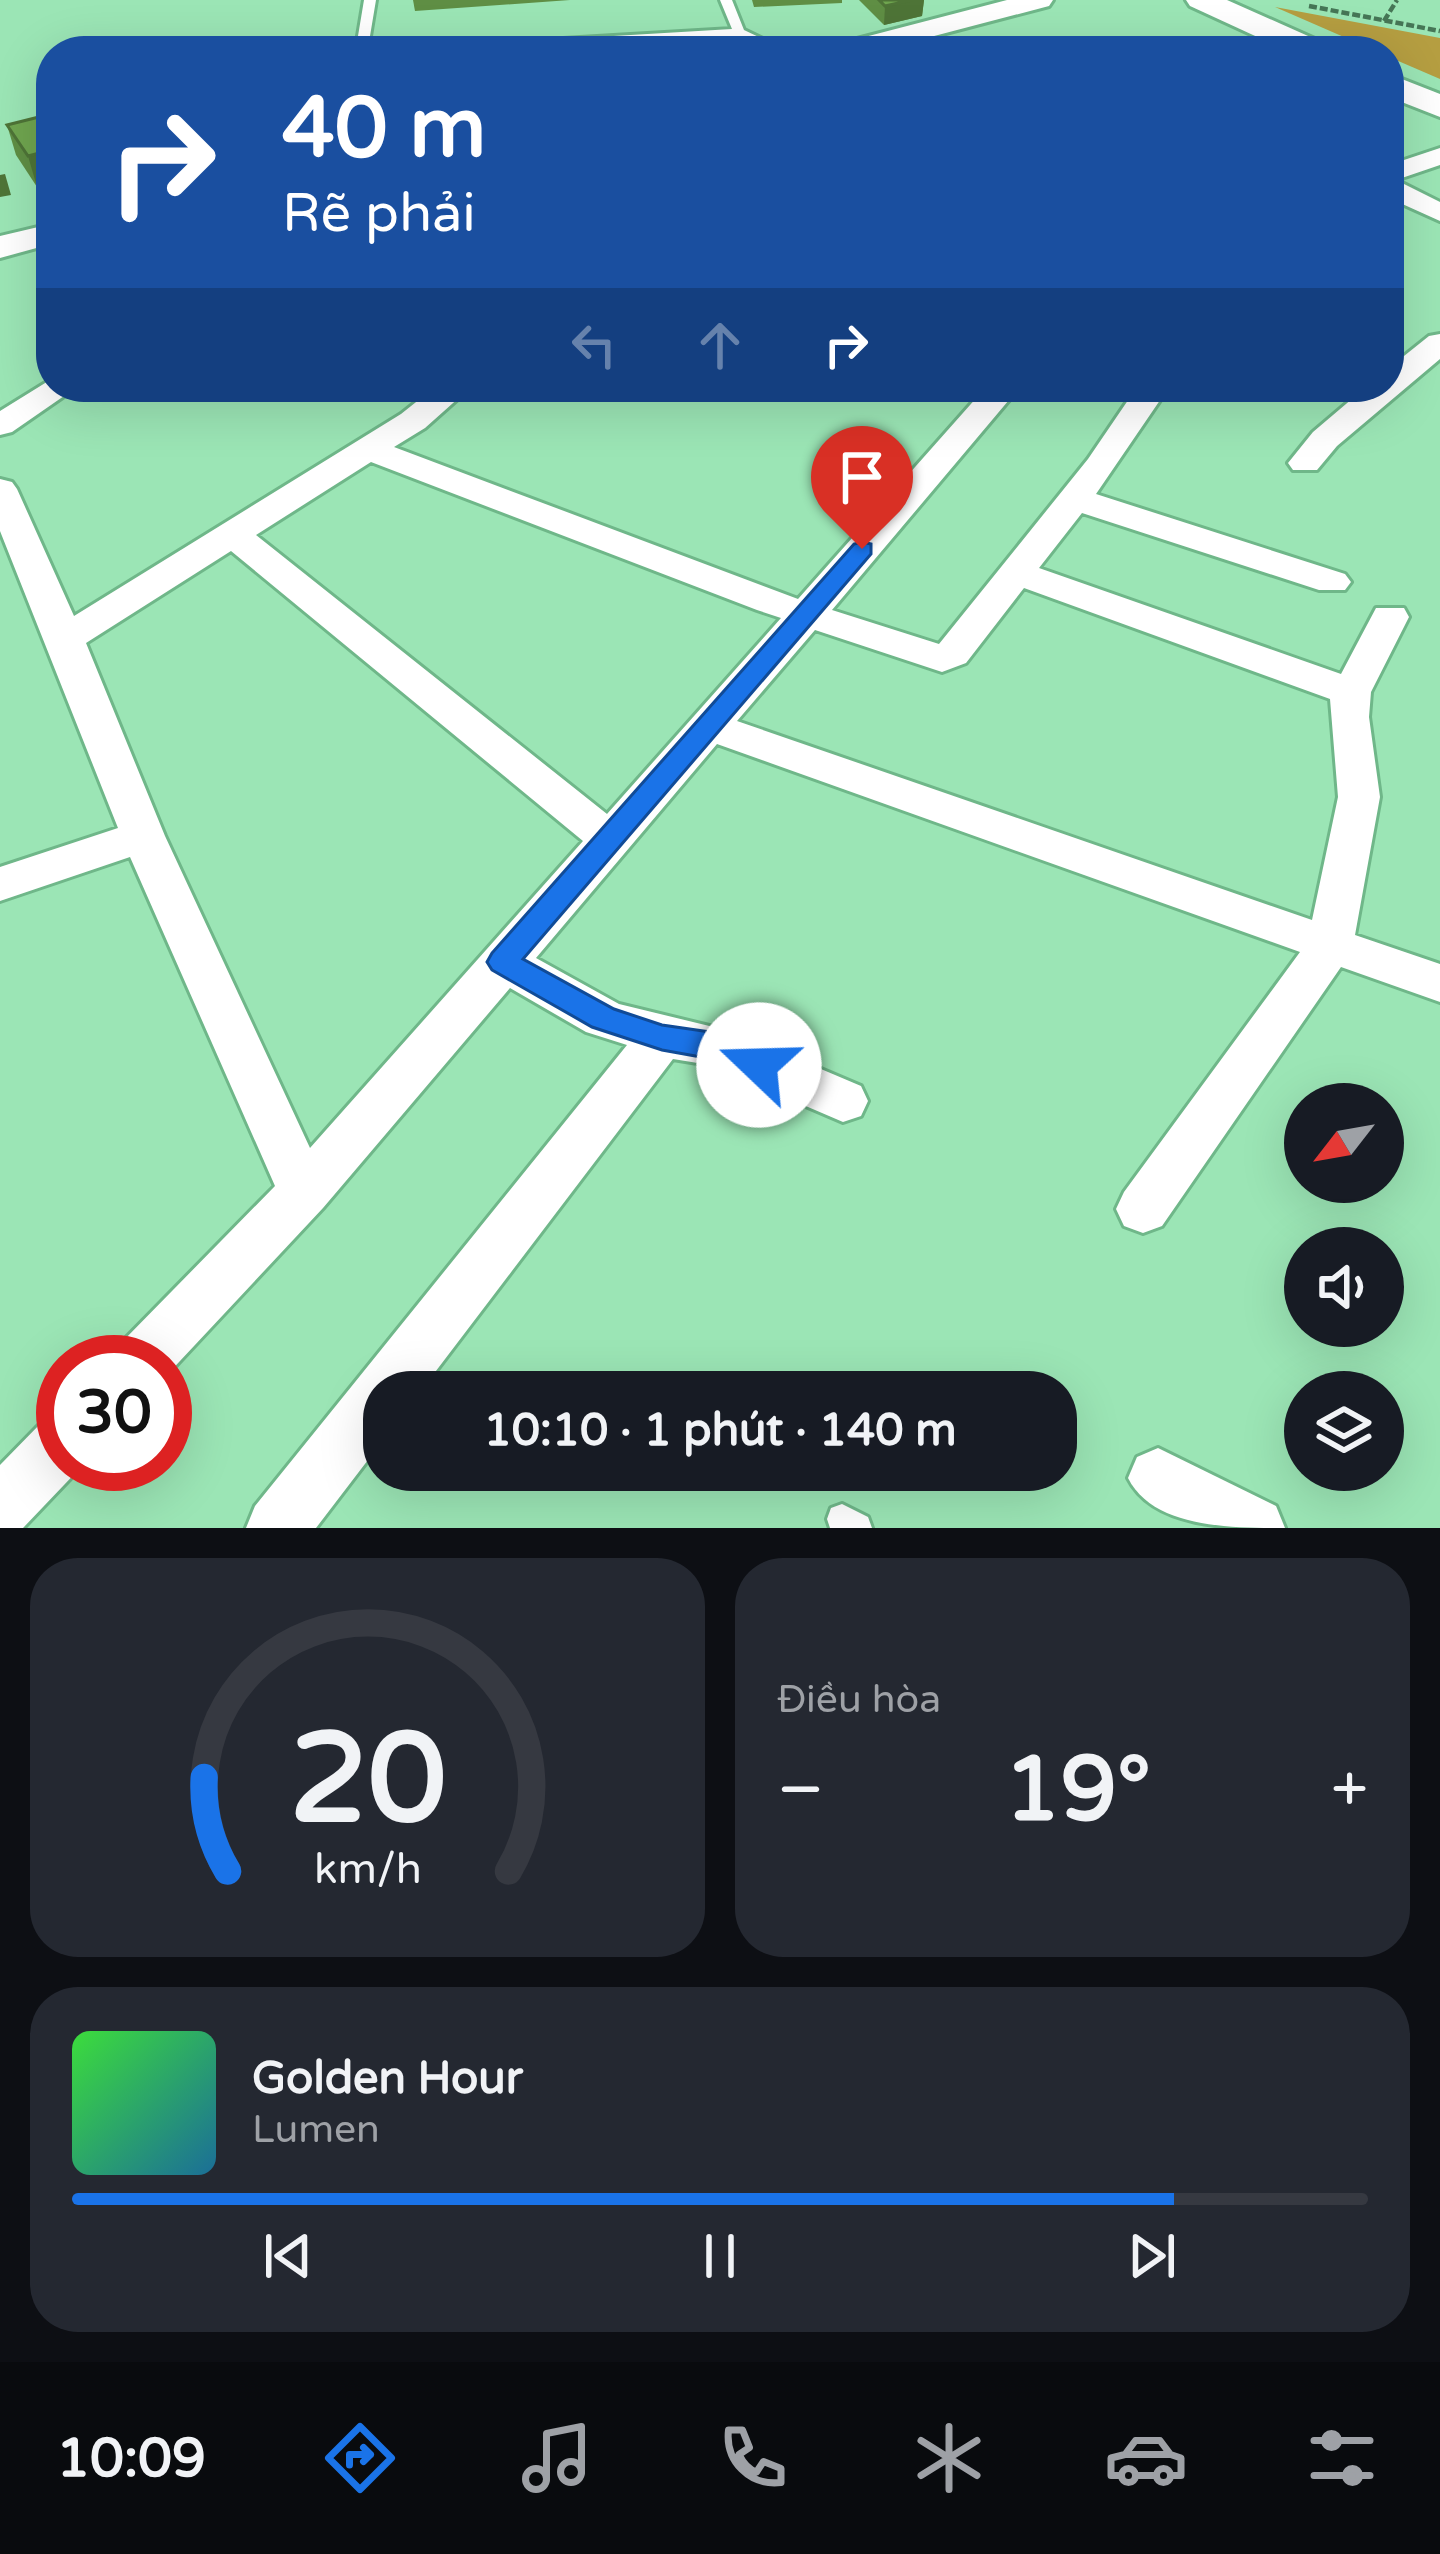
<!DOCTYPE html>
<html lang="vi">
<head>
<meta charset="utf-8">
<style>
  :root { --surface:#171b24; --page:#242831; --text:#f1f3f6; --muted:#9ea1a6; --line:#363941; --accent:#1a73e8 }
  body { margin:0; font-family:"Varela Round",sans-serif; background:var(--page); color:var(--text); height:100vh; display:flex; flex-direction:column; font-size:45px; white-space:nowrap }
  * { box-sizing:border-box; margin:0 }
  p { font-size:39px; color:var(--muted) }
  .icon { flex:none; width:66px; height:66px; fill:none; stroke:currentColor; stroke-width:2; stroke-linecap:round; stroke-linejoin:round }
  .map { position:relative; height:1528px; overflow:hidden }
  .drawer { display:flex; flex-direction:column; gap:30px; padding:30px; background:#0d0f14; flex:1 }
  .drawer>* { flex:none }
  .guide { position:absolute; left:36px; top:36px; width:1368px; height:366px; border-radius:48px; box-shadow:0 12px 48px #0002; background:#1a4fa0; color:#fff; overflow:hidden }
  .needle { width:78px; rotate:239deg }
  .tools { position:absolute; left:1284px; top:1083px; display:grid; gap:24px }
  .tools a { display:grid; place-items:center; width:120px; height:120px; border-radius:50%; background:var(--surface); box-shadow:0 12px 48px #0002; font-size:60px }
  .speed { position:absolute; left:36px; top:1335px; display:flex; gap:24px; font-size:60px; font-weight:700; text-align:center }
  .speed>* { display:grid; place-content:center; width:156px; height:156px; border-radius:50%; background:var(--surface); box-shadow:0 12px 48px #0002; line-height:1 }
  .speed .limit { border:18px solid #d22; background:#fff; color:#111 }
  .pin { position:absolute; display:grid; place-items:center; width:102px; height:102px; color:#fff; margin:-123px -51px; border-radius:50% 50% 50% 0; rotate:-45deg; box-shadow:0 0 12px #0007 }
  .pin .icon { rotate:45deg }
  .me { position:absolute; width:132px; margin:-66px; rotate:291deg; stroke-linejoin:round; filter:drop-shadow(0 0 9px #0008) }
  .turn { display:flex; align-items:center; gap:42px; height:252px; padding:0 48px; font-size:54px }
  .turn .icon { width:156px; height:156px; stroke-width:2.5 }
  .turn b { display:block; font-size:84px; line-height:102px }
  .lanes { display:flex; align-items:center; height:114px; padding:0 48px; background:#0003; justify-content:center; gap:60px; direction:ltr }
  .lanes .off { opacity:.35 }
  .big { font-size:90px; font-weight:700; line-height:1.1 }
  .drawer .widget { flex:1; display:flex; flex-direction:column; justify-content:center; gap:18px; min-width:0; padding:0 42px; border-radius:48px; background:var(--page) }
  .drawer .dial { align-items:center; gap:0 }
  .dial svg { height:312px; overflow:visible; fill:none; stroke:var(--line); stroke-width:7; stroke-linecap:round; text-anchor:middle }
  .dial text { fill:var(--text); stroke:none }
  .song { display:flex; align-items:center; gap:36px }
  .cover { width:144px; height:144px; border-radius:18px; background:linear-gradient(135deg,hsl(120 70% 55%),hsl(200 70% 35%)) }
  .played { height:12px; border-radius:6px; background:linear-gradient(90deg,var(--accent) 85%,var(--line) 85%) }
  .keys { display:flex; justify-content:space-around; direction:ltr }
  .heat { display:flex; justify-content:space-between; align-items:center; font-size:66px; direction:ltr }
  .drawer .tiles { flex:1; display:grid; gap:30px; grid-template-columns:1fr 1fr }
  .widget:last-child { grid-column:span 2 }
  .trip { position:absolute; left:363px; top:1371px; width:714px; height:120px; border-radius:48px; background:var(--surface); box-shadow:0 12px 48px #0002; font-weight:700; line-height:120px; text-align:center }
  .menu { display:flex; height:192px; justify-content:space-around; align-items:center; background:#090b0e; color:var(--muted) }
  .menu .icon { width:84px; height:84px }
  .menu .on { color:var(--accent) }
  .menu b { font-size:54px; color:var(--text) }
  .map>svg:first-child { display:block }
  .green { fill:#b59e41 }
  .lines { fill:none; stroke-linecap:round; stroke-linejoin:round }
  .service-casing { stroke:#6fb789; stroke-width:6 }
  .minor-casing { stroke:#6fb789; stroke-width:6 }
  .tertiary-casing { stroke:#6fb789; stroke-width:6 }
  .secondary-casing { stroke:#6fb789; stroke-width:6 }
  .path { stroke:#467656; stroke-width:4.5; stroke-dasharray:8 3; stroke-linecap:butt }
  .service { fill:#fff; fill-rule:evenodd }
  .minor { fill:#fff; fill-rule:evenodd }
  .tertiary { fill:#fff; fill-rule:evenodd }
  .secondary { fill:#fff; fill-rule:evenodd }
  .wall { fill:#5f8e44 }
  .shaded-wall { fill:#4e7437 }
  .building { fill:#6fa54f; stroke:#4e7437; stroke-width:3 }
  .route { fill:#1a73e8; stroke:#114b97; stroke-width:3 }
</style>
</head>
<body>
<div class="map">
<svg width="1440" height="1528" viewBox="0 0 1440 1528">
  <rect width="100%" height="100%" fill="#9be5b5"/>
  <path class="green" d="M1275,7L1440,38V79L1389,57V51H1376Z"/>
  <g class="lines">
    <g class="service-casing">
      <g id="service">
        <path d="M364,0H376L369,42L376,51H364L357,42Z"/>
        <path d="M720,0H732L744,30L788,51H772L737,36L488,51H424L430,47L732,29Z"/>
        <path d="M842,1504L868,1517L872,1528H830L827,1519L831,1508Z"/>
      </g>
    </g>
    <g class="minor-casing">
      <g id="minor">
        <path d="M1440,148V165L1396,180L1440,202V221L1389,198V165Z"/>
        <path d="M1440,334V359L1337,446L1317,470H1293L1288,463L1313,432L1366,387H1389V368L1429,336Z"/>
        <path d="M50,380L51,387H77L12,432L0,435V411Z"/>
        <path d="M435,387H471L425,428L394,447L798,599L986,387H1020L832,610L939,644L1088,459L1137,387H1169L1096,494L1345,574L1351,582L1345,590H1319L1082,513L1039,568L1341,674L1376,608H1404L1409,617L1371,692L1369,717L1380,797L1355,935L1440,964V1002L1341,967L1162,1226L1143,1233L1124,1226L1116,1209L1124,1192L1300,952L717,744L536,958L619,1004L734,1032L861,1086L868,1101L861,1116L843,1122L710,1065L673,1059L420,1392H384V1439L316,1528H246L255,1506L627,1045L586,1032L510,988L323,1208L165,1377V1362H112L121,1343L275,1186L130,857L0,901V867L118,828L0,531V479L12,482L17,489L74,616L401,414ZM371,462L757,610L781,618L607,814L256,535ZM231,551L583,841L310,1148L165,836L86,643ZM1024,588L1330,699L1338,797L1312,920L737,721L815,630L942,672L966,663Z"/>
        <path d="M63,1414V1464H84L23,1528H0V1465L42,1422Z"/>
        <path d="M1158,1448L1276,1506L1285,1528C1230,1528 1153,1528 1128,1478L1137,1457Z"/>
      </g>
    </g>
    <g class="tertiary-casing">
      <g id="tertiary">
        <path d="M1007,0H1053L1049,6L877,51H830L834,45Z"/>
        <path d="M51,224V244L0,258V236Z"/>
      </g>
    </g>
    <g class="secondary-casing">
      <g id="secondary">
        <path d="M1186,0H1227L1326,44L1331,51H1288L1190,6Z"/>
        <path d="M1389,74L1440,94V117L1389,97Z"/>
      </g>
    </g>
    <g class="path">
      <path d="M1309,6L1440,31"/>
      <path d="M1384,21L1397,0"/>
    </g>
    <use href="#service" class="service"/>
    <use href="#minor" class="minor"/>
    <use href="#tertiary" class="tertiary"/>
    <use href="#secondary" class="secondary"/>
  </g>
  <g class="wall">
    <path d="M413,0H570L415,11Z"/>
    <path d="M752,0H842V3L754,7Z"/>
    <path d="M859,0H924L922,16L884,25Z"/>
    <path d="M51,114L37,187L16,155L7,125Z"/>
  </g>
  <g class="shaded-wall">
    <path d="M912,0H924L922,16L884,25L885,6Z"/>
    <path d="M51,150V183L37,187L28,156Z"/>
    <path d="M5,174L11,195L0,197V175Z"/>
  </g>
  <g class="building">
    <path d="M879,0H912L885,6Z"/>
    <path d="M51,114V150L28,156L7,125Z"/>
  </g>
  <path class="route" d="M862,542L871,544V554L523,959L614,1009L662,1025L717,1033L770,1055L775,1065L770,1074L759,1078L712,1059L662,1050L592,1027L492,970L487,962L492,953L854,544Z"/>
</svg>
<div class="tools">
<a><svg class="needle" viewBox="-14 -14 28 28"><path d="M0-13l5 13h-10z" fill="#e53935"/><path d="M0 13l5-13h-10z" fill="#9ea1a6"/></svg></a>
<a><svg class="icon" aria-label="sound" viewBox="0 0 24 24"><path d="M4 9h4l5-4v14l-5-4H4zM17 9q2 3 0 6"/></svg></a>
<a><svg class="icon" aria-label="layers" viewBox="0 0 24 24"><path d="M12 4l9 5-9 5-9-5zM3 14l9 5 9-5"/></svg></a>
</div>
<div class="speed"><div class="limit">30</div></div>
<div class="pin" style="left:862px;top:549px;background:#d93025"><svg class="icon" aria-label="arrive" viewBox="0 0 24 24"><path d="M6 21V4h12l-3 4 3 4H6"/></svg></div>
<svg class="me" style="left:759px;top:1065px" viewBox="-20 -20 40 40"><circle r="19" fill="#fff"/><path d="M0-13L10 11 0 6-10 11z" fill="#1a73e8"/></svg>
<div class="trip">10:10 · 1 phút · 140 m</div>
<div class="guide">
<div class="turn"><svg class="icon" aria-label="right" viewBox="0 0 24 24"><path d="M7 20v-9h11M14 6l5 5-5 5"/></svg><div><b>40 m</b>Rẽ phải</div></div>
<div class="lanes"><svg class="icon off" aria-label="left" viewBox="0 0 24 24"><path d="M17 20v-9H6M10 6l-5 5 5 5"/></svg><svg class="icon off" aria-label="ahead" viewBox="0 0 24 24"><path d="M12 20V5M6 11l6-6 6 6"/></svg><svg class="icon" aria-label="right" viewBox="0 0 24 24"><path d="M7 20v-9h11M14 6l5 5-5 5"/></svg></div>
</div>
</div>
<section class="drawer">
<div class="tiles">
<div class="widget dial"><svg viewBox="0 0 100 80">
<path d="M14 69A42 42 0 1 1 86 69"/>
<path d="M14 69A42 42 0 0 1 8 45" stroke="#1a73e8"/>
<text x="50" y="56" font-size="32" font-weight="700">20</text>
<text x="50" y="72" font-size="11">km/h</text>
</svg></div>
<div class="widget"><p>Điều hòa</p>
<div class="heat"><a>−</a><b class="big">19°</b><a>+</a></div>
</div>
<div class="widget">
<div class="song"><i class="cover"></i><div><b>Golden Hour</b><p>Lumen</p></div></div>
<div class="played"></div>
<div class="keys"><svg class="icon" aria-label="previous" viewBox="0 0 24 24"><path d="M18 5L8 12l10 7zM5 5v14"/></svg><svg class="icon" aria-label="pause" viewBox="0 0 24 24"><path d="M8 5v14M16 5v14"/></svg><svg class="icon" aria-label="next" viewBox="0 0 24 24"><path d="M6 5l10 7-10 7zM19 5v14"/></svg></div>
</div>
</div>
</section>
<nav class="menu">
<b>10:09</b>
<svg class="icon on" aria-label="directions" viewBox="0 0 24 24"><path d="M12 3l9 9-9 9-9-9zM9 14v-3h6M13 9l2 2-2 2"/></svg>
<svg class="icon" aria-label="music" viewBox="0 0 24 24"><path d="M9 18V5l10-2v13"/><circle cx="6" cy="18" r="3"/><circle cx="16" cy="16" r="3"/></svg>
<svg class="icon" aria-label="phone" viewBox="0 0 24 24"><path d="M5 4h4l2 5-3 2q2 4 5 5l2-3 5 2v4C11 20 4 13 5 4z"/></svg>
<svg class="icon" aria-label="climate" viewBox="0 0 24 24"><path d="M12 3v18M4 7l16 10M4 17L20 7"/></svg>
<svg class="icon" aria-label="car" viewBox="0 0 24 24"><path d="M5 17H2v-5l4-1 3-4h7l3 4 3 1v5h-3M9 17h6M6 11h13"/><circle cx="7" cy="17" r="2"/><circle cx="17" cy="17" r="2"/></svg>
<svg class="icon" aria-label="filters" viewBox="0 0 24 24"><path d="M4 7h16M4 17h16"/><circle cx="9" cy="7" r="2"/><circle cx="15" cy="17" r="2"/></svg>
</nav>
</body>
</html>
